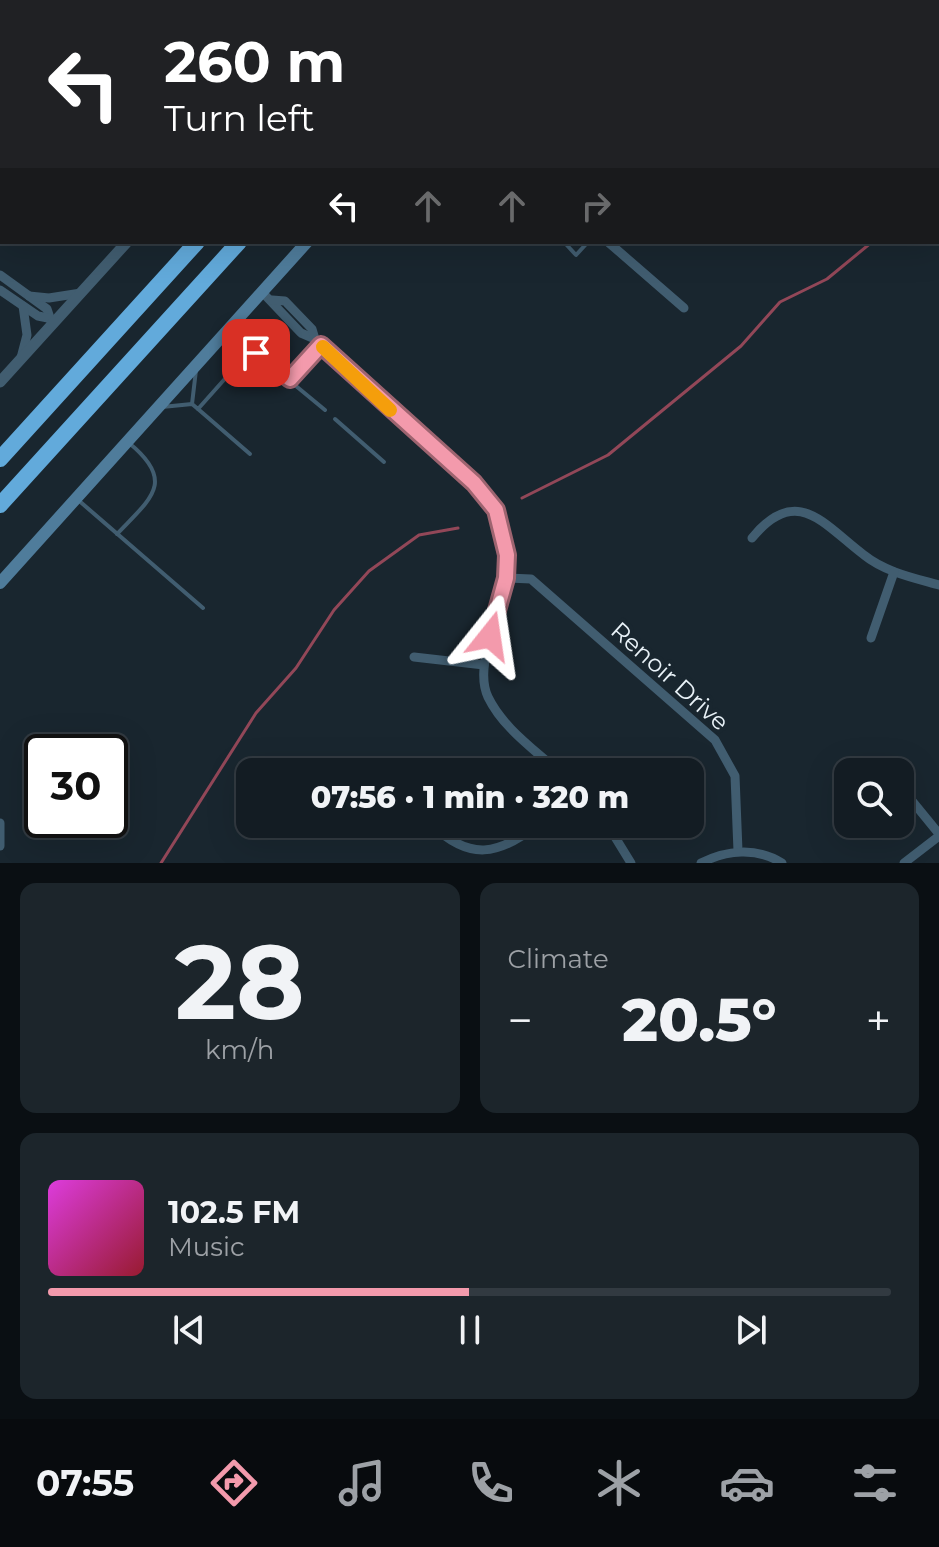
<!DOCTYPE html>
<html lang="en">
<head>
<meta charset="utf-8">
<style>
  :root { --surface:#131c23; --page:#1c252b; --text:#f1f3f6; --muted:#9da1a6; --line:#323a41; --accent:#f39aac }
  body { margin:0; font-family:Montserrat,sans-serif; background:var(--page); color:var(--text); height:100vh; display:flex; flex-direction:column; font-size:30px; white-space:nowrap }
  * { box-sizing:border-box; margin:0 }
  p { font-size:26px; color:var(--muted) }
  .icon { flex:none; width:44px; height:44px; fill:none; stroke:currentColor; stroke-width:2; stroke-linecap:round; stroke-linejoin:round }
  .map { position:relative; height:863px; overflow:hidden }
  .side { display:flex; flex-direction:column; gap:20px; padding:20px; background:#0a0f13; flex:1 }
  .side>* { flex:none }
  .guide { position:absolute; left:0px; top:0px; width:940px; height:244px; box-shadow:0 8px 32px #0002,0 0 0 2px var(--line); background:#202124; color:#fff; overflow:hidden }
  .tools { position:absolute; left:834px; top:758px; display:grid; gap:16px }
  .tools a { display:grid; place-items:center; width:80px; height:80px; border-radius:16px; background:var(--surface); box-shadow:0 8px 32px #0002,0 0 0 2px var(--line); font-size:40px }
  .speed { position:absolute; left:24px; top:734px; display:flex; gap:16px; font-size:40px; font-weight:700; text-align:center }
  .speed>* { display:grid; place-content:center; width:104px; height:104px; border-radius:50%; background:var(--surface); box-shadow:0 8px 32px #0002,0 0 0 2px var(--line); line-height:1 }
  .speed .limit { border:4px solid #111; border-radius:12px; background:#fff; color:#111 }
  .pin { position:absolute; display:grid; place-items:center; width:68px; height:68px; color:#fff; margin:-34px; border-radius:16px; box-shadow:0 4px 12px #0006 }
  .me { position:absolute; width:88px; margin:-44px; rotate:15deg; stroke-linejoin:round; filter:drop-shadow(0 0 6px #0008) }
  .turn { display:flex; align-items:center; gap:28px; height:168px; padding:0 32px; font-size:36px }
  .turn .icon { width:104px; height:104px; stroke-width:2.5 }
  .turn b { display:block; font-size:56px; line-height:68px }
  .lanes { display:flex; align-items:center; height:76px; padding:0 32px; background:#0003; justify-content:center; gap:40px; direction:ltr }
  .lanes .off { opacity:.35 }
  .big { font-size:60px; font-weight:800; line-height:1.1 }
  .side .tile { flex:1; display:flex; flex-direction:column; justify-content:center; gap:12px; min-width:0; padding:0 28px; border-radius:16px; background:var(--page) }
  .side .dial { align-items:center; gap:0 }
  .dial b { font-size:104px; line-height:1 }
  .song { display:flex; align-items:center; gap:24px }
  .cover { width:96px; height:96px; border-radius:12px; background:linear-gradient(135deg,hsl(300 70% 55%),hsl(350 70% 35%)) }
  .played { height:8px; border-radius:4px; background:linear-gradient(90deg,var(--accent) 50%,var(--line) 50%) }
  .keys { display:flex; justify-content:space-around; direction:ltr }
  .heat { display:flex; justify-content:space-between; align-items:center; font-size:44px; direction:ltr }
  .side .tiles { flex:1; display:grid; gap:20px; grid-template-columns:1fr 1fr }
  .tile:last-child { grid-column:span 2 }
  .trip { position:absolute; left:236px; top:758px; width:468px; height:80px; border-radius:16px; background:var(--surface); box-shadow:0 8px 32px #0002,0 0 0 2px var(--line); font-weight:800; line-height:80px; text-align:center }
  .dock { display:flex; height:128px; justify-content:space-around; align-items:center; background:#080b0e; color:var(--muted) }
  .dock .icon { width:56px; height:56px }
  .dock .current { color:var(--accent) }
  .dock b { font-size:36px; color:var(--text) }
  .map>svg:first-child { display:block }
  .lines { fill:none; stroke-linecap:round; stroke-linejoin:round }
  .stream { stroke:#924758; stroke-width:3 }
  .service { stroke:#415d70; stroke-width:4 }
  .minor { stroke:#415d70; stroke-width:9 }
  .tertiary { stroke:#415d70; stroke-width:11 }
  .secondary { stroke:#4f7c9b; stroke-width:12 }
  .motorway { stroke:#62aadb; stroke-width:16 }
  .route-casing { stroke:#9e6470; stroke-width:20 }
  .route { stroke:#f39aac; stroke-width:14 }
  .slow { stroke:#f59e0b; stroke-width:14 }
  .labels { text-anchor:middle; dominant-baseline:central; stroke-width:8; stroke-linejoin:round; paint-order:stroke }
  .street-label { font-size:24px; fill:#e9f2f8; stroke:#19262f }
</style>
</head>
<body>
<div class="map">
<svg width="939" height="863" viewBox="0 0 939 863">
  <rect width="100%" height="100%" fill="#19262f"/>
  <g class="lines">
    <g class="stream">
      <path d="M938,200L939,199"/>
      <path d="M522,498L608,455L741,346L780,302L827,279L872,242"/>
      <path d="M161,863L256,713L296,668L334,610L369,571L419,535L458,528"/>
    </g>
    <g class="service">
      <path d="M0,224L2,219"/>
      <path d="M564,242L576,255L588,242"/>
      <path d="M291,379L320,347"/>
      <path d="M192,404L196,370"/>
      <path d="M162,407L192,404L198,409L247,354L256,353L325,410"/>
      <path d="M198,409L250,454"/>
      <path d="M335,419L384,462"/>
      <path d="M77,499L203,608"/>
      <path d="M117,534C150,499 177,482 129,443"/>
    </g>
    <g class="minor">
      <path d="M608,242L684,308"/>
      <path d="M0,275L47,309L52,324"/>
      <path d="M0,290L38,316L48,318"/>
      <path d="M262,292L301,333L315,339L474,483C525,546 503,578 487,649C484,664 481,682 488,697C503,728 534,749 559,772"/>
      <path d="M29,296L49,298L81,293"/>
      <path d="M272,300L285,301L312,329L315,339"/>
      <path d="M21,358L27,335L23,306"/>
      <path d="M752,538C797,483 824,525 864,555C885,572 914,578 939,585"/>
      <path d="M506,578L531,579L715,740L735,776L738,851"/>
      <path d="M871,638L894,572"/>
      <path d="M414,657L484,665"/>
      <path d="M904,791L939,834"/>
      <path d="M0,823V846"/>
      <path d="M431,824C469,861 499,856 538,824"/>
      <path d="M607,824L631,863"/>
      <path d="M701,863C726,850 757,847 782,863"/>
      <path d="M904,863L939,836"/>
    </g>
    <g class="tertiary">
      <path d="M348,2L350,0"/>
      <path d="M0,382L127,242"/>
    </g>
    <g class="secondary">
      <path d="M523,2L525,0"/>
      <path d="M0,583L307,242"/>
    </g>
    <g class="motorway">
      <path d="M415,2L417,0"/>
      <path d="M456,2L458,0"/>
      <path d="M0,459L197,242"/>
      <path d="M0,505L239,242"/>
    </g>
  </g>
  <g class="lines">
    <g class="route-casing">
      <path id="route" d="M256,353L290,379L321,345L474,483L496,510L507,555L506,578L490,636"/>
    </g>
    <use href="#route" class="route"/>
    <path class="slow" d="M323,347L390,410"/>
  </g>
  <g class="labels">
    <g class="street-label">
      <text transform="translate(670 676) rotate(42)">Renoir Drive</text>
    </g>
  </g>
</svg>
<div class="tools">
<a><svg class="icon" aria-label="search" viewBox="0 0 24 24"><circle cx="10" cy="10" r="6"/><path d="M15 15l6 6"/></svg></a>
</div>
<div class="speed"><div class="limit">30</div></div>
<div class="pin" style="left:256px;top:353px;background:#d93025"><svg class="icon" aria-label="arrive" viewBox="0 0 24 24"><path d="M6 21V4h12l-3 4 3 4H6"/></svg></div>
<svg class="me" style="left:490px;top:636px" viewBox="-20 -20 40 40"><path d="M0-17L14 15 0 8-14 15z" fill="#f39aac" stroke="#fff" stroke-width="4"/></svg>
<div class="trip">07:56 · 1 min · 320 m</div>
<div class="guide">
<div class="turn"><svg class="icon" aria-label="left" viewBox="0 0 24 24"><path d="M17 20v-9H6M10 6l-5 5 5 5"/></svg><div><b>260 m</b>Turn left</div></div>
<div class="lanes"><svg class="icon" aria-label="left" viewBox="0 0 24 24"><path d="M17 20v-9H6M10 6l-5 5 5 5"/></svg><svg class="icon off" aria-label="ahead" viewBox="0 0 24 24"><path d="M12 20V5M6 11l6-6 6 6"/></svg><svg class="icon off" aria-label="ahead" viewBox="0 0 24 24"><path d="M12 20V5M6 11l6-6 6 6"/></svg><svg class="icon off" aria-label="right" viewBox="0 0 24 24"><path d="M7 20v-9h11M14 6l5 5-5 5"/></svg></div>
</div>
</div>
<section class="side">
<div class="tiles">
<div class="tile dial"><b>28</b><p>km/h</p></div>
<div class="tile"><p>Climate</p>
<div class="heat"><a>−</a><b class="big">20.5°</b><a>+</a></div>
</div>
<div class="tile">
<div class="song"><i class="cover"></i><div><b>102.5 FM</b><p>Music</p></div></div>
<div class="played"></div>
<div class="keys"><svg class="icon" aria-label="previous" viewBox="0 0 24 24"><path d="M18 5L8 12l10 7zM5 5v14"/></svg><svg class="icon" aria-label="pause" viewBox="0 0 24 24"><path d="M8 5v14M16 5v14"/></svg><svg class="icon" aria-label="next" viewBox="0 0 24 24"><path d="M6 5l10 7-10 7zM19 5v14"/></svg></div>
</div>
</div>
</section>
<nav class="dock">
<b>07:55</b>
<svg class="icon current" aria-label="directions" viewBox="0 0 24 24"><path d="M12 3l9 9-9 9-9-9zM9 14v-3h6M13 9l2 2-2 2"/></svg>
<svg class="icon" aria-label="music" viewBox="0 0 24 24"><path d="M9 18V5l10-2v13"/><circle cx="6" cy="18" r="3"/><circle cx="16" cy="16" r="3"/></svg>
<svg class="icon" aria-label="phone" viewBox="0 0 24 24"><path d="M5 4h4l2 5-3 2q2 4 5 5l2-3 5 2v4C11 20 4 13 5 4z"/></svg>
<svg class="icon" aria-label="climate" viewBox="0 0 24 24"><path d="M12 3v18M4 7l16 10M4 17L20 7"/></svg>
<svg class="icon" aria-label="car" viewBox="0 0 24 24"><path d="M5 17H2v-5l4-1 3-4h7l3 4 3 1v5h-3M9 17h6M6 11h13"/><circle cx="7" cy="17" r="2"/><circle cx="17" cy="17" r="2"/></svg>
<svg class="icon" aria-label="filters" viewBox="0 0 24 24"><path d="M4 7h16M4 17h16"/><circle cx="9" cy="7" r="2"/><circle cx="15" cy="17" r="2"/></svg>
</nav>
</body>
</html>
